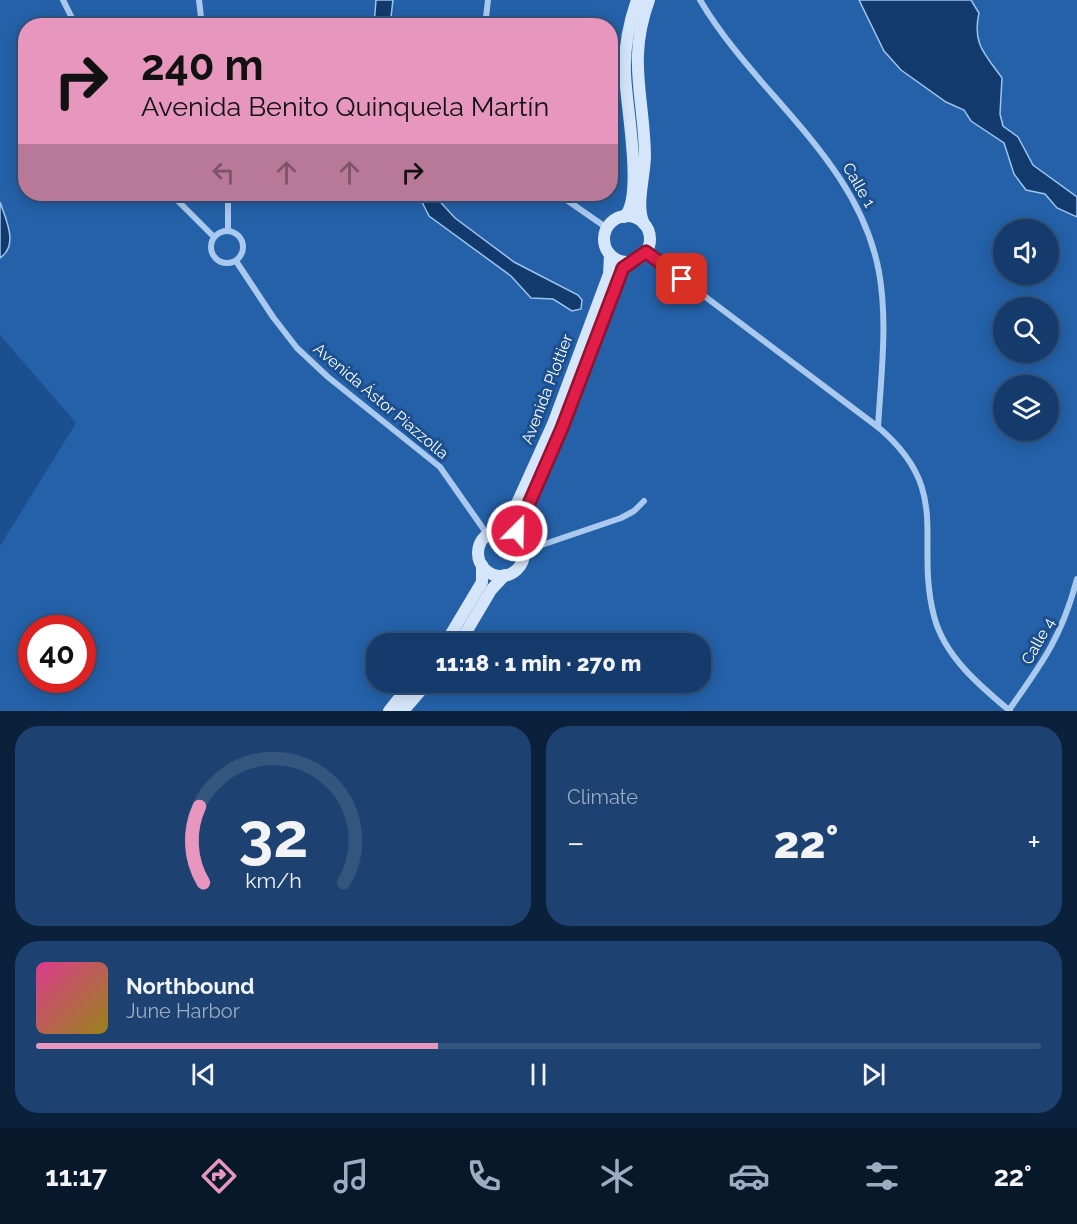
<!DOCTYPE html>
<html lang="en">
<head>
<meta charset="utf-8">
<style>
  :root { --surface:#143b6b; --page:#1d4271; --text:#f1f3f6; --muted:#9dadc1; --line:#33557e; --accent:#e797bd }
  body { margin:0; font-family:Raleway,sans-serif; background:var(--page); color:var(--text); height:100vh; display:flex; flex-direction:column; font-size:22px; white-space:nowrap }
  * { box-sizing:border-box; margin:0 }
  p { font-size:20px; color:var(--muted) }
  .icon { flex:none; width:33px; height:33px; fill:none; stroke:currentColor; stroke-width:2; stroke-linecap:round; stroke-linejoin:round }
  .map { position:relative; height:711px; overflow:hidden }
  .drawer { display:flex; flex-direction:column; gap:15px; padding:15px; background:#0b203b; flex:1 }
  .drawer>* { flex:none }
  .banner { position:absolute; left:18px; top:18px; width:600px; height:183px; border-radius:24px; box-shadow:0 3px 15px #0003,0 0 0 2px var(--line); background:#e797bd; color:#111; overflow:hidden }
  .buttons { position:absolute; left:993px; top:219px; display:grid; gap:12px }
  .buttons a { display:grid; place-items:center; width:66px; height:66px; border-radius:50%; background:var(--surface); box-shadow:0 3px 15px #0003,0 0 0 2px var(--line); font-size:30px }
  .speed { position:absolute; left:18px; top:615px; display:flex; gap:12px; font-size:30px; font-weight:700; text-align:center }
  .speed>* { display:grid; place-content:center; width:78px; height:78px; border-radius:50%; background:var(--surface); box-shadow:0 3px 15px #0003,0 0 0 2px var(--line); line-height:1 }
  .speed .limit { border:9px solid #d22; background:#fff; color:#111 }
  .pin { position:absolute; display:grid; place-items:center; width:51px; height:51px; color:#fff; margin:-26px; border-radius:12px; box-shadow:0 3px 9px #0006 }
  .me { position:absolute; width:66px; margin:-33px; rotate:23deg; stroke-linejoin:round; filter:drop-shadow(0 0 4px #0008) }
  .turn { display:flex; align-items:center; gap:21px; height:126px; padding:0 24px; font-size:27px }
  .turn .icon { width:78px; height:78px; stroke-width:2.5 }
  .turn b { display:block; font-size:42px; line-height:51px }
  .lanes { display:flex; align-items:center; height:57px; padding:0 24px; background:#0003; justify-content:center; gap:30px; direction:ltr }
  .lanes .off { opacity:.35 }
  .big { font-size:45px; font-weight:800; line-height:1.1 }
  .drawer .widget { flex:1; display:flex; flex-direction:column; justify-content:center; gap:9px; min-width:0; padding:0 21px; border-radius:24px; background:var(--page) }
  .drawer .dial { align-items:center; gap:0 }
  .dial svg { height:156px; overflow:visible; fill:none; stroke:var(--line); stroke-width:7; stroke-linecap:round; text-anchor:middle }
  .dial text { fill:var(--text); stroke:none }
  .song { display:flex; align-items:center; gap:18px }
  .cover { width:72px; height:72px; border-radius:9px; background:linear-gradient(135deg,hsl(330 70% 55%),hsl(50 70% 35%)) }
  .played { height:6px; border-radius:3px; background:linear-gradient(90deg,var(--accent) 40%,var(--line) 40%) }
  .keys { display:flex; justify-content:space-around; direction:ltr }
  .heat { display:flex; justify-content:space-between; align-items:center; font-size:33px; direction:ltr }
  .drawer .tiles { flex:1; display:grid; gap:15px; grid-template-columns:1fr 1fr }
  .widget:last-child { grid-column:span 2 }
  .trip { position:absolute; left:366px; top:633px; width:345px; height:60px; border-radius:24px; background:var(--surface); box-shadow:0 3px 15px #0003,0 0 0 2px var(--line); font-weight:800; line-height:60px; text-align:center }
  .tabs { display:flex; height:96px; justify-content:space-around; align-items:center; background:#08182b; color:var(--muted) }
  .tabs .icon { width:42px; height:42px }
  .tabs .on { color:var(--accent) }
  .tabs b { font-size:27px; color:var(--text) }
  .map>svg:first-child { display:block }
  .green { fill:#2461a8; fill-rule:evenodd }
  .water { fill:#123a6d; stroke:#9cc4f0; stroke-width:1.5 }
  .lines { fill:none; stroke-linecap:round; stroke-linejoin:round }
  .street { stroke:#a9c9ee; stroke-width:6 }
  .secondary { stroke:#d6e6fa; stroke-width:12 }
  .route-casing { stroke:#92132f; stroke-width:15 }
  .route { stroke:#e11d48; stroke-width:10 }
  .labels { text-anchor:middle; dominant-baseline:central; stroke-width:6; stroke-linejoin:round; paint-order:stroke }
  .street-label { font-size:16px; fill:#fff; stroke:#1b4f8f }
</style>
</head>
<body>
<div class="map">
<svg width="1077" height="711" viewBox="0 0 1077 711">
  <rect width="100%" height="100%" fill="#1b4f8f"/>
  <path class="green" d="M0,0H1077V711H0V546L76,423L0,335ZM26,26H610V194H26ZM1004,230H1048V274H1004ZM1004,308H1048V352H1004ZM1004,386H1048V430H1004ZM32,628H82V680H32ZM376,644H700V682H376Z"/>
  <g class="water">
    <path d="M376,0H393L390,25H374Z"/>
    <path d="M859,0H971L979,13C972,44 985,54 1002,78L1000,114L1003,126L1018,137L1033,165L1077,197V217L1057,208L1045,194L1026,190L1014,174L1004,143L971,121L964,110L946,102L901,70L884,51Z"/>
    <path d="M418,194H433L455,218L514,262L578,295L582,300L581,309L572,311L553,299L531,298L511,276L429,216Z"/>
    <path d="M0,202C6,220 19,245 0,258Z"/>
  </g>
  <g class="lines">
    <g class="street">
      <path d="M63,0L76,26"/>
      <path d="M199,0L202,26"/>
      <path d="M700,0C756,95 858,159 879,272C888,322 881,376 878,427"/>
      <path d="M485,26L488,0"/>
      <path d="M171,194L214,237"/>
      <path d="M228,194V230"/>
      <path d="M558,194L607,228"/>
      <circle cx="227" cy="247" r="16"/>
      <path d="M646,252L878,427C954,491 914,539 934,616C944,656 980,686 1010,711"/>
      <path d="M236,261L273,317L297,348L328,377L440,467L487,534"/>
      <path d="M524,551L621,518L634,511L644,501"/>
      <path d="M1009,710C1043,662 1062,636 1077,579"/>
    </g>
    <g class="secondary">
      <circle cx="627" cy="239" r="23"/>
      <path d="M624,217C645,198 625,101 625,72C624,47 629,23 637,0"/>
      <path d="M644,224C635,206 645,176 645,155C644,96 627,60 649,0"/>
      <path d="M501,529L509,521L553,424L609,274L610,255"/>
      <circle cx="501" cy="553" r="23"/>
      <path d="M518,537L519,523L562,428L620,273L631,262"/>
      <path d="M445,644L482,582V565"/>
      <path d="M459,644L491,590L505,575"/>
      <path d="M389,711L412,682"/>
      <path d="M403,711L428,682"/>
    </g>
  </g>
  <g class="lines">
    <g class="route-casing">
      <path id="route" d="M517,531L562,428L623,268L646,252L682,279"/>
    </g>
    <use href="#route" class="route"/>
  </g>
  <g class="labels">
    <g class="street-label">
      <text transform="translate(859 185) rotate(60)">Calle 1</text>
      <text transform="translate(547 389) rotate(-69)">Avenida Plottier</text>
      <text transform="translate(381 401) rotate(40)">Avenida Ástor Piazzolla</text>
      <text transform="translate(1038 641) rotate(-61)">Calle 4</text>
    </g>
  </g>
</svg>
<div class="buttons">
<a><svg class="icon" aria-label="sound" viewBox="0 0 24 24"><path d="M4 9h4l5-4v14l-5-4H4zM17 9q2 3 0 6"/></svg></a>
<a><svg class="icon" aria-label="search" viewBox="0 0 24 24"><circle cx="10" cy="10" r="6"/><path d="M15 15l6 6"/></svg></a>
<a><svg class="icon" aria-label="layers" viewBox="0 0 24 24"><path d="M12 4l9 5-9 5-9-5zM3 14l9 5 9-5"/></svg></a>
</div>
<div class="speed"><div class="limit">40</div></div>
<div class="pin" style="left:682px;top:279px;background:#d93025"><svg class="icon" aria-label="arrive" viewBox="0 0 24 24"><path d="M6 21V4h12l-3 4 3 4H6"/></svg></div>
<svg class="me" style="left:517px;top:531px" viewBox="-20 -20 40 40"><circle r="17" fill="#e11d48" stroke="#fff" stroke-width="3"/><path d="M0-11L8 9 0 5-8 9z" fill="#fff"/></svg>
<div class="trip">11:18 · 1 min · 270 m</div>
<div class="banner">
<div class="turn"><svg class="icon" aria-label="right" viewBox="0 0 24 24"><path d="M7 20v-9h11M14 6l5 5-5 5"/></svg><div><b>240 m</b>Avenida Benito Quinquela Martín</div></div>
<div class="lanes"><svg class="icon off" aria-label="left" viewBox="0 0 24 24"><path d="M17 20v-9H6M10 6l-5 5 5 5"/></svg><svg class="icon off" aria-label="ahead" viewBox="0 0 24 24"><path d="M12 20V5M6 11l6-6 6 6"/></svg><svg class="icon off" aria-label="ahead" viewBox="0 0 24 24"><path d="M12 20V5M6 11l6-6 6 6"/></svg><svg class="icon" aria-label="right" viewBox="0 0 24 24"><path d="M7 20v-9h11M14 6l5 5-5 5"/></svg></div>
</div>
</div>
<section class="drawer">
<div class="tiles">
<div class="widget dial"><svg viewBox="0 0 100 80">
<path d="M14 69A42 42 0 1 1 86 69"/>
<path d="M14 69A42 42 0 0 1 12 30" stroke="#e797bd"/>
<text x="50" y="56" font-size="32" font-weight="700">32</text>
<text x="50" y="72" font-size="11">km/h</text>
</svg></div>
<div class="widget"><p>Climate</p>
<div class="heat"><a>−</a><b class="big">22°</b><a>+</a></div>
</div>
<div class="widget">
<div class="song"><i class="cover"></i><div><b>Northbound</b><p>June Harbor</p></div></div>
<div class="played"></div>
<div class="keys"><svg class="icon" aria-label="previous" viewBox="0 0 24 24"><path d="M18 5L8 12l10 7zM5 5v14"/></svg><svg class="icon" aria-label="pause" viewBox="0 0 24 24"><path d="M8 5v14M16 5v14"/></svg><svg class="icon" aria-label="next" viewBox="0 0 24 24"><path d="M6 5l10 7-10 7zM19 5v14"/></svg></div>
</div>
</div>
</section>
<nav class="tabs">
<b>11:17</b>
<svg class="icon on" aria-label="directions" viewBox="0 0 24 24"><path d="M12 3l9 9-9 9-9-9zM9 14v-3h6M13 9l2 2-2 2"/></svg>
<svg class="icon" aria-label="music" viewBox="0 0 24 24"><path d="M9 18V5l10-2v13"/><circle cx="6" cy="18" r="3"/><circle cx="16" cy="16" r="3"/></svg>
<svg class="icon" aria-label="phone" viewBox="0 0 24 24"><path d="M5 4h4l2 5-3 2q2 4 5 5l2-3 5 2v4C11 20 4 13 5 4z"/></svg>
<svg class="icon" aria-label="climate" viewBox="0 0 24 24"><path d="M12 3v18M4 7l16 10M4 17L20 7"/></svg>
<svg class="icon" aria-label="car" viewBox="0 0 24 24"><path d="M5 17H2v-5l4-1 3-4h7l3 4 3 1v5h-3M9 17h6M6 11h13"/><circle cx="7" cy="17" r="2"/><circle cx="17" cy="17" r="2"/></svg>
<svg class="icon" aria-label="filters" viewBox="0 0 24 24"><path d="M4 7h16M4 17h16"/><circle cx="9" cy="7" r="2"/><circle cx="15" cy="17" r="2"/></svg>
<b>22°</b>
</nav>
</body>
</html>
